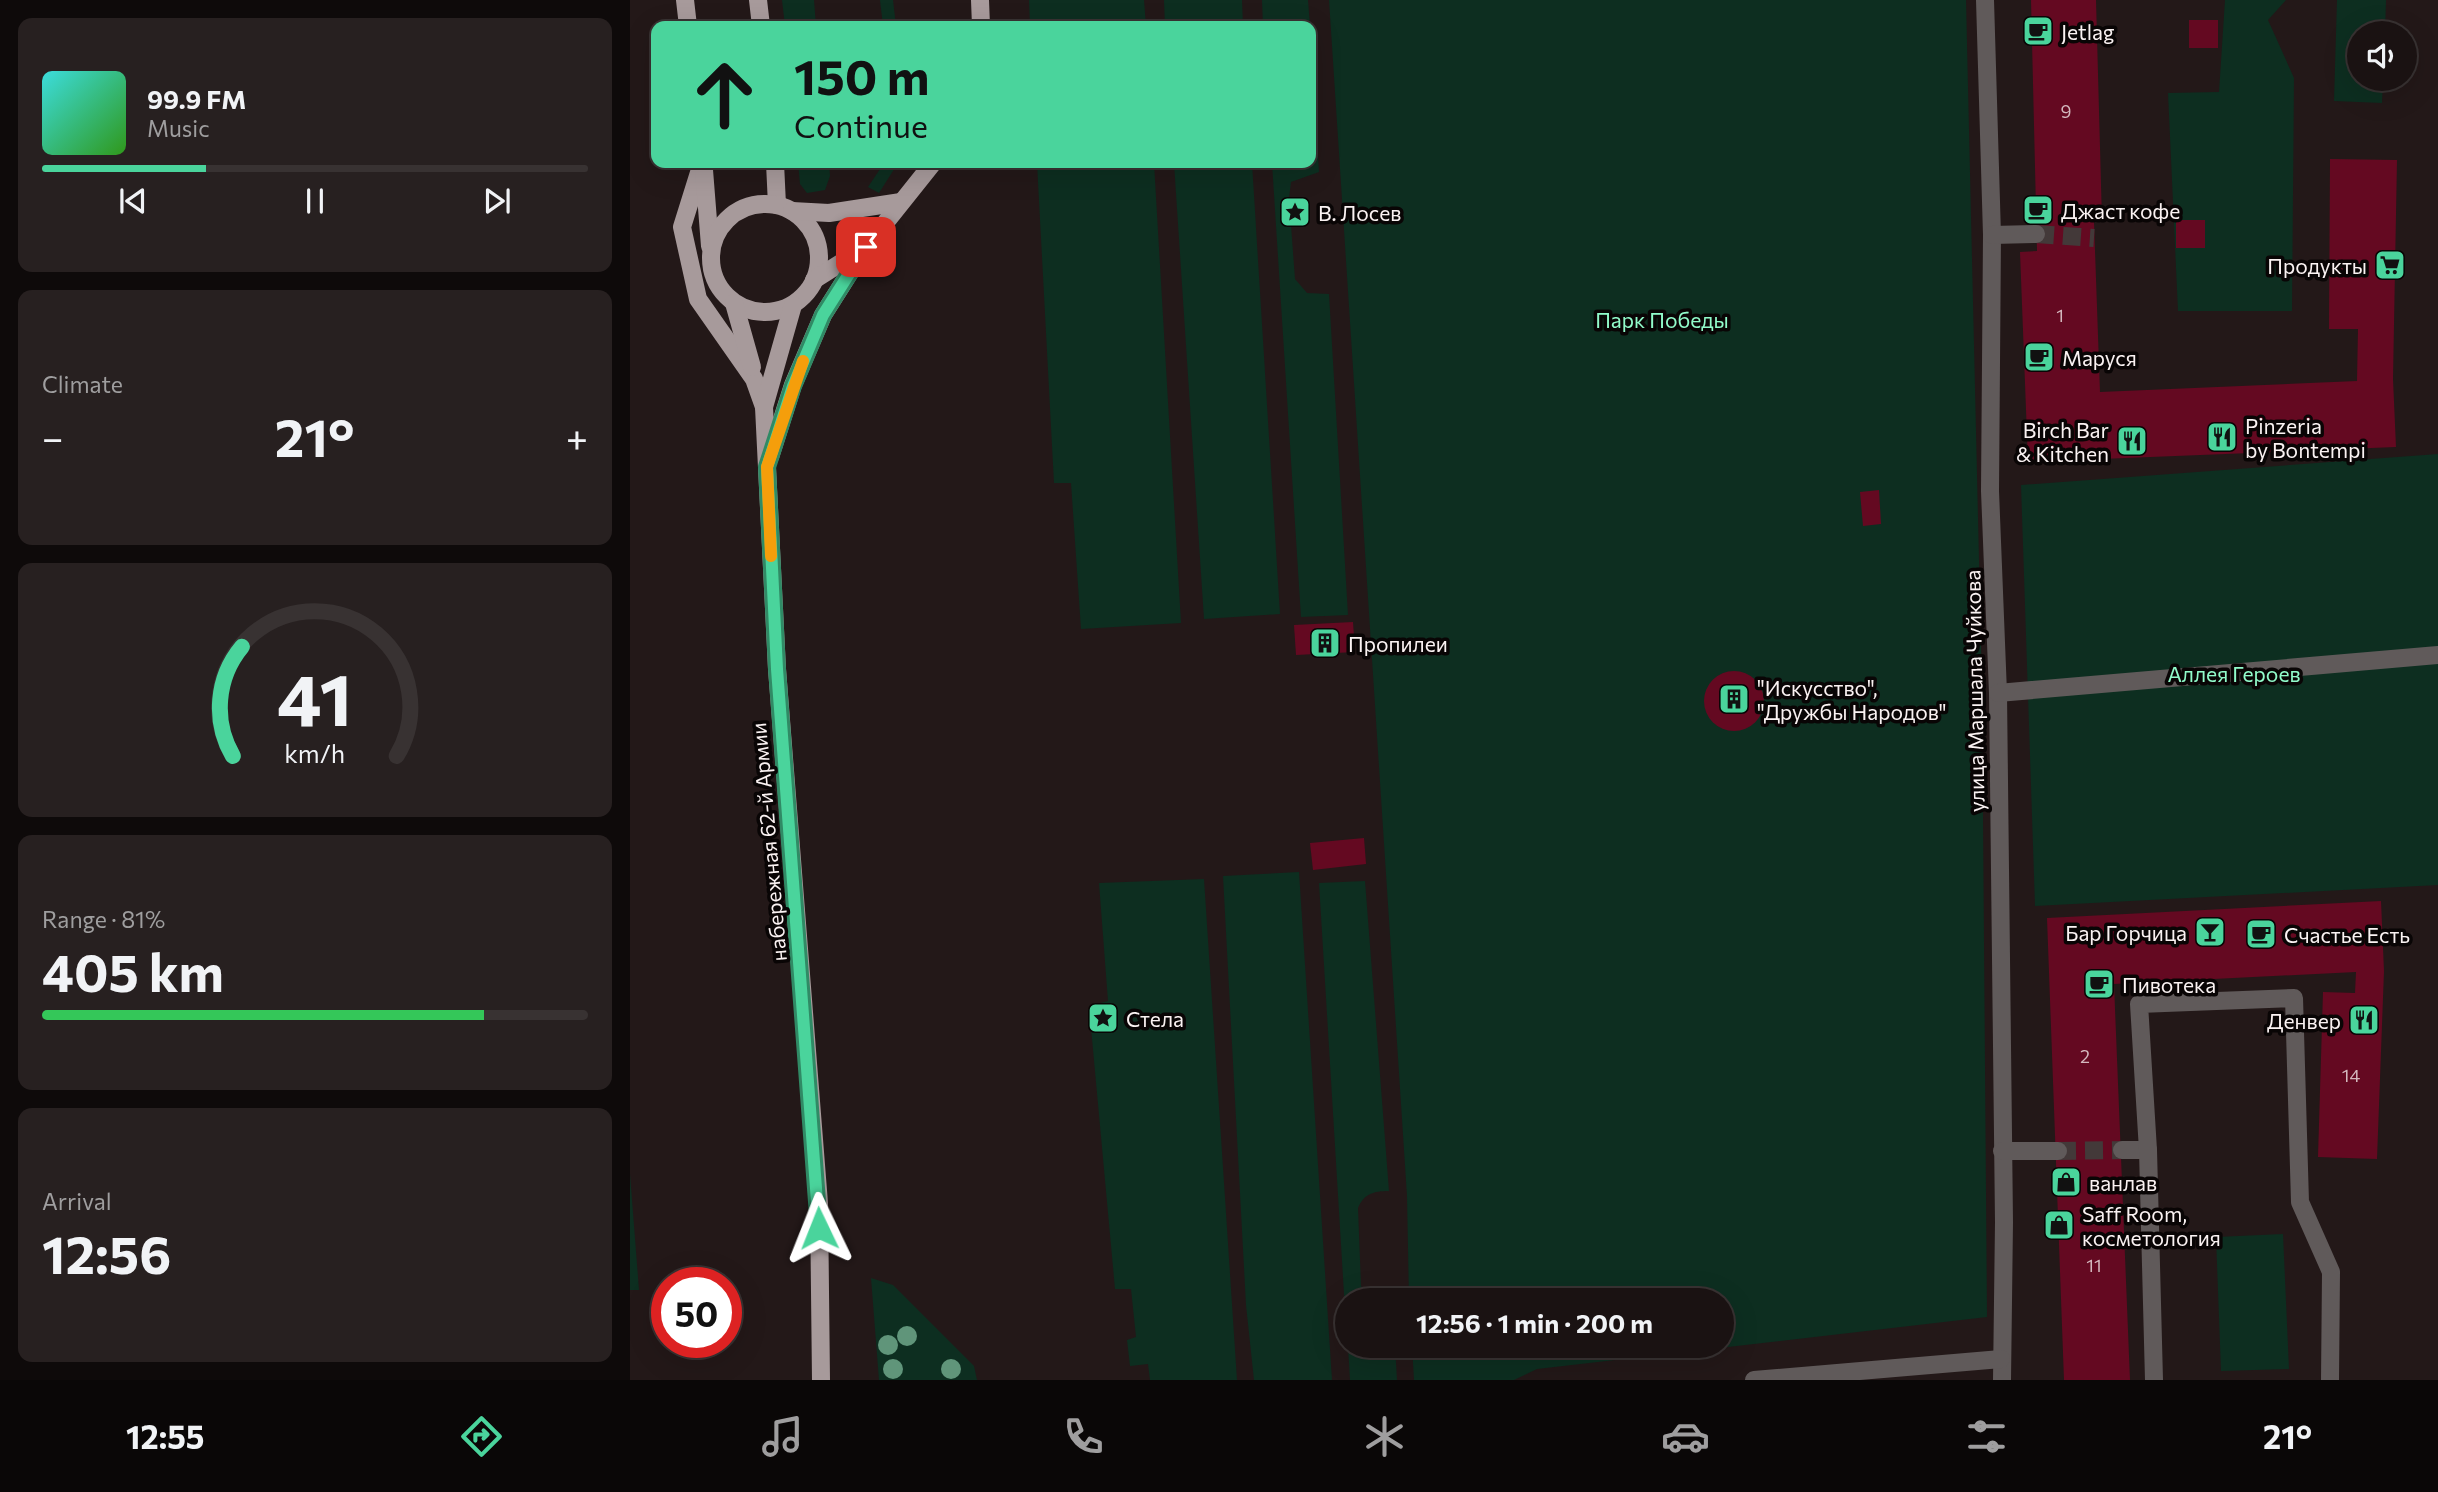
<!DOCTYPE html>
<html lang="en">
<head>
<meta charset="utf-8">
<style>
  :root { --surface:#1a1212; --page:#272020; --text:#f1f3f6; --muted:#9f9e9f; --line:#383232; --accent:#4ad49c }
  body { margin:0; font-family:Commissioner,sans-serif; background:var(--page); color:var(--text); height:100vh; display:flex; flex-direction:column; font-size:26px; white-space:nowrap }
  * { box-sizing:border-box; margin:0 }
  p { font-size:23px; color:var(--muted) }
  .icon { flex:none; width:38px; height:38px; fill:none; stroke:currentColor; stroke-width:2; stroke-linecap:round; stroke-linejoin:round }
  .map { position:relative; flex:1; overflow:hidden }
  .details { display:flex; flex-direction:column; gap:18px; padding:18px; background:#0e0a0a; width:630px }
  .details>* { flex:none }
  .guide { position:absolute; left:21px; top:21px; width:665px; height:147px; border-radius:14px; box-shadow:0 7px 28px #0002,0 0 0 2px var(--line); background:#4ad49c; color:#111; overflow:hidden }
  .fabs { position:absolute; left:1717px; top:21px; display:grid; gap:14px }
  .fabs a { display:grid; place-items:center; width:70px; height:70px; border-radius:50%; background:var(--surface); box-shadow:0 7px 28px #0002,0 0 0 2px var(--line); font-size:35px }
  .speed { position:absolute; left:21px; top:1267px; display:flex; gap:14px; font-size:35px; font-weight:700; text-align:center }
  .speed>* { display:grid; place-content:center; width:91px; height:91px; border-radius:50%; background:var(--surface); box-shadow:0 7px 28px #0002,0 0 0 2px var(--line); line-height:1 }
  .speed .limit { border:10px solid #d22; background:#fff; color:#111 }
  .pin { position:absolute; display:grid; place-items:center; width:60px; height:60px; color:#fff; margin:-30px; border-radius:14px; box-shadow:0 4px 10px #0006 }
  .me { position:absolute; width:77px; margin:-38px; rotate:358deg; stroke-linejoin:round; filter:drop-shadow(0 0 5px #0008) }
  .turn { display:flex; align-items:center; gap:24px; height:147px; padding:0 28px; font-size:32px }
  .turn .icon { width:91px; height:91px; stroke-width:2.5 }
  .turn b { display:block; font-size:49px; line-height:60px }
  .big { font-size:52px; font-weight:700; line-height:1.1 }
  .details .tile { flex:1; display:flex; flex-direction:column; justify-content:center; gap:10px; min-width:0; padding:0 24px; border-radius:14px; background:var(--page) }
  .details .dial { align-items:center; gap:0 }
  .dial svg { height:182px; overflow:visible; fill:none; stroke:var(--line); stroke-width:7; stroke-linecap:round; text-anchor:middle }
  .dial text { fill:var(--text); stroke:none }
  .song { display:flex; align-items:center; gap:21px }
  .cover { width:84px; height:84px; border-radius:10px; background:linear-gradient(135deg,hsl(180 70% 55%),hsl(110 70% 35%)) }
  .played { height:7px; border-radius:4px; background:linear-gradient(90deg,var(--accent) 30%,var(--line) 30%) }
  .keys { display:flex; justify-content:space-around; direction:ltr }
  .heat { display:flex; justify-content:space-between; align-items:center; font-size:38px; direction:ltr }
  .charge { height:10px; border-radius:5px; background:linear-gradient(90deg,#34c759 81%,var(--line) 0) }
  .trip { position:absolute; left:705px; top:1288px; width:399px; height:70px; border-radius:35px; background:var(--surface); box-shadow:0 7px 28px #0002,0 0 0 2px var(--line); font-weight:700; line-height:70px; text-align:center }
  .tab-bar { display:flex; height:112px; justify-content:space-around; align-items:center; background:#0a0707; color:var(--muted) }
  .tab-bar .icon { width:49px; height:49px }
  .tab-bar .selected { color:var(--accent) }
  .tab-bar b { font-size:32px; color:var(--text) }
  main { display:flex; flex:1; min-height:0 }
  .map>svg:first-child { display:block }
  .green { fill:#0d2e20 }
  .building { fill:#640921 }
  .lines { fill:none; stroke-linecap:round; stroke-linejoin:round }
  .minor-tunnel { stroke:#433939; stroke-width:18; stroke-dasharray:18 9; stroke-linecap:butt }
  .minor { stroke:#605a5a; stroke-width:18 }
  .major { stroke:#a79a9b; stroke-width:18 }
  .tree { fill:#60957a }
  .route-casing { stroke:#308a65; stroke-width:18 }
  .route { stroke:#4ad49c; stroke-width:12 }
  .slow { stroke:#f59e0b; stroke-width:12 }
  .labels { text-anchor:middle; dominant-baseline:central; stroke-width:7; stroke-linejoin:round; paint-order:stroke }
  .number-label { font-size:18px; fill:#d4b8be }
  .poi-label { font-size:21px; fill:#faf2f2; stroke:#090505; text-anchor:start }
  .park-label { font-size:21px; fill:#91fbca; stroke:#090505 }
  .street-label { font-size:21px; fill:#faf2f2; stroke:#090505 }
</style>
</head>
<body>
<main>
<section class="details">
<div class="tile">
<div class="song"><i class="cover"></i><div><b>99.9 FM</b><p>Music</p></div></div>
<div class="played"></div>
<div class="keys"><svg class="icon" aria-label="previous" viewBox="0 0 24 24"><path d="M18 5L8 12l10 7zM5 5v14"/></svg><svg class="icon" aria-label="pause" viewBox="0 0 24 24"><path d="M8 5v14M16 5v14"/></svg><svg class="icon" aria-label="next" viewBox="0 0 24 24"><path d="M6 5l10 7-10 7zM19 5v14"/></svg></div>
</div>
<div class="tile"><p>Climate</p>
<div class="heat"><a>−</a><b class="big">21°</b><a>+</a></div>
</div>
<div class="tile dial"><svg viewBox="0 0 100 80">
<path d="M14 69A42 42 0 1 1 86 69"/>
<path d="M14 69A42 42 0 0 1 18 21" stroke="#4ad49c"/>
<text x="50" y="56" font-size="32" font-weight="700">41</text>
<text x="50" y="72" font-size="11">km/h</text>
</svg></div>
<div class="tile"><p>Range · 81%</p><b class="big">405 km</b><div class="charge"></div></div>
<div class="tile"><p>Arrival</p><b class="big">12:56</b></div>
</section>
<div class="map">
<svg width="1808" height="1380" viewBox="0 0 1808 1380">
  <rect width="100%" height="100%" fill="#231818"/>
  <g class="green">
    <path d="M152,0H184L186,26H155Z"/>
    <path d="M250,0H263L266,26H253Z"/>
    <path d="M399,0H514L516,26H400Z"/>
    <path d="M534,0H612L613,26H535Z"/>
    <path d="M632,0H678L680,26H633Z"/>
    <path d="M699,0H1336L1352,690L1357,1317L907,1369L884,1380H784L782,1346H1092V1300H779L777,1196Z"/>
    <path d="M1595,0H1656L1638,20L1664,78L1662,311H1548L1538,93L1589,92Z"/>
    <path d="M1707,0H1756L1755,33H1729V79H1753L1752,103L1704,101Z"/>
    <path d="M681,41L689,172L661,182L659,198L665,279L677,293L699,294L718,615L671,617L642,163H681Z"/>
    <path d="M168,163H199L200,176L195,190L177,193L170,184Z"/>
    <path d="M254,163H268L249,193L238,187Z"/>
    <path d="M407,163H524L551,623L451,629L441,483H424Z"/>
    <path d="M544,163H622L650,614L574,619Z"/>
    <path d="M1808,454V885L1405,906L1391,485Z"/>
    <path d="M669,872L702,1380H624L616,1305L593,876Z"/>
    <path d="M574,879L607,1380H520L518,1364L500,1366L497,1340L506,1337L501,1289H485L459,1006L478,1001L469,883Z"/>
    <path d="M735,881L759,1191C743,1191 734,1194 728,1208L731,1286L739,1300H718L717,1343L689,883Z"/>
    <path d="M0,1174L9,1290H0Z"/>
    <path d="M1653,1234L1659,1369L1591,1371L1586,1237Z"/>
    <path d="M241,1278L263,1285L344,1366L347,1380H249Z"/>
    <path d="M718,1346H765L767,1380H720Z"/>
  </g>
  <g class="building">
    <path d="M1401,0H1466L1472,221L1464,222L1470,392L1727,381L1728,329H1699L1700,159L1767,160L1763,379L1766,447L1398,462L1390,252L1407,251Z"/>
    <rect x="1559" y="20" width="29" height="28"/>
    <rect x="1546" y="220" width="29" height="28"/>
    <path d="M1249,490L1251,524L1233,526L1230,492Z"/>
    <path d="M723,622L725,652L666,655L664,625Z"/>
    <circle cx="1104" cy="701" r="30"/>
    <path d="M734,838L736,864L683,870L680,843Z"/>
    <path d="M1751,901L1754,971L1747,1159L1688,1157L1693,992L1725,993L1726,972L1484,984L1500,1380H1434L1417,918Z"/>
  </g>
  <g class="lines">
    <g class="minor-tunnel">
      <path d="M1406,234L1464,238"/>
      <path d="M1428,1151L1492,1150"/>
    </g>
    <g class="minor">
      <path d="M1355,0L1362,235L1360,491L1368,693L1374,1222L1372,1380"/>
      <path d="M1362,235L1406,234"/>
      <path d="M1368,693L1808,655"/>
      <path d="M1492,1150H1518"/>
      <path d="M1372,1151H1428"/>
      <path d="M1124,1380L1371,1359"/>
      <path d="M1524,1380L1518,1150L1509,1004L1664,998L1670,1202L1701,1272L1700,1380"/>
    </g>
    <g class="major">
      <path d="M55,0L58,26"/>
      <path d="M128,0L131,26"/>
      <path d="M350,0L351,26"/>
      <path d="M72,163L52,227L68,299L124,379L134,407"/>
      <path d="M145,163L147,205"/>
      <path d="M74,170L80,246"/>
      <circle cx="135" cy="258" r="54"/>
      <path d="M162,211L199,213L271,202"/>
      <path d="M184,280L236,247L303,163"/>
      <path d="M104,303L122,367"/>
      <path d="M163,305L134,407L147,669L189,1203L191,1380"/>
      <path d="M140,457L163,385L193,315L236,247"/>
    </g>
  </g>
  <g class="tree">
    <circle cx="277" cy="1336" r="10"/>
    <circle cx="258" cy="1345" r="10"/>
    <circle cx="263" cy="1369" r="10"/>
    <circle cx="321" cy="1369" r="10"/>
  </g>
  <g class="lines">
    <g class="route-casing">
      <path id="route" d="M189,1228L147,669L137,467L163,386L193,315L236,247"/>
    </g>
    <use href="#route" class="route"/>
    <path class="slow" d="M141,556L137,467L173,361"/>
  </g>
  <defs>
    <g id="cafe-square" transform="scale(1.575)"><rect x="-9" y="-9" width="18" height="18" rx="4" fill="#4ad49c" stroke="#090505"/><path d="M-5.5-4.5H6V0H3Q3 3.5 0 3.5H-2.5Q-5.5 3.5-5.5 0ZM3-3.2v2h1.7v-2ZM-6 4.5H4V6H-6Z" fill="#111"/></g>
    <g id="sight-square" transform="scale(1.575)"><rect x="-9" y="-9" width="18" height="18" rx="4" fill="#4ad49c" stroke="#090505"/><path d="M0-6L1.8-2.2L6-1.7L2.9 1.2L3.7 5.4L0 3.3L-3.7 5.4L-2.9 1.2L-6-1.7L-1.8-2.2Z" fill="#111"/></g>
    <g id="supermarket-square" transform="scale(1.575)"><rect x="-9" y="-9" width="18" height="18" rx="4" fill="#4ad49c" stroke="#090505"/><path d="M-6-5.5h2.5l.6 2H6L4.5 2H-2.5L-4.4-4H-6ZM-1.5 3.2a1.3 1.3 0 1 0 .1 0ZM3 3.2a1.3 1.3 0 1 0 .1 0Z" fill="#111"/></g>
    <g id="restaurant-square" transform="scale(1.575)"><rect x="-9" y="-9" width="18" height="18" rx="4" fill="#4ad49c" stroke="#090505"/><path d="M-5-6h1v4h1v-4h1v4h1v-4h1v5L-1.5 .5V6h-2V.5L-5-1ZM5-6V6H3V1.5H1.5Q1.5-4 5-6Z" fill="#111"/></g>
    <g id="building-square" transform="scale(1.575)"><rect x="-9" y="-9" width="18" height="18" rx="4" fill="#4ad49c" stroke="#090505"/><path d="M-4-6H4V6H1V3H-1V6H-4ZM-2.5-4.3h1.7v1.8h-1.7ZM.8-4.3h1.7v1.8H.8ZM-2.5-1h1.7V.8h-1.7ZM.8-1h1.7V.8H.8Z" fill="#111"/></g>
    <g id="bar-square" transform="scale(1.575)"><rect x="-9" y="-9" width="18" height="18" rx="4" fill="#4ad49c" stroke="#090505"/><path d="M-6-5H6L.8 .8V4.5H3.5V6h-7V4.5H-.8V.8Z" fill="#111"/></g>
    <g id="shop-square" transform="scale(1.575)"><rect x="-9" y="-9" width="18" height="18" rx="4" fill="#4ad49c" stroke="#090505"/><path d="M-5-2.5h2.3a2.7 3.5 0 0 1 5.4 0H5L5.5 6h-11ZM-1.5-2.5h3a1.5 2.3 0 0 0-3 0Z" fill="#111"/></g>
  </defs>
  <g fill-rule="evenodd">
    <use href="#cafe-square" x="1408" y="31"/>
    <use href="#cafe-square" x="1408" y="210"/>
    <use href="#sight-square" x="665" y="212"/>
    <use href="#supermarket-square" x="1760" y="265"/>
    <use href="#cafe-square" x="1409" y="357"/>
    <use href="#restaurant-square" x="1592" y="437"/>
    <use href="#restaurant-square" x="1502" y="441"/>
    <use href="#building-square" x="695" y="643"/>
    <use href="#building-square" x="1104" y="699"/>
    <use href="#bar-square" x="1580" y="932"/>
    <use href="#cafe-square" x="1631" y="934"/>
    <use href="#cafe-square" x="1469" y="984"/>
    <use href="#sight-square" x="473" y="1018"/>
    <use href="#restaurant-square" x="1734" y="1020"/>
    <use href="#shop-square" x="1436" y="1182"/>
    <use href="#shop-square" x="1429" y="1225"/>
  </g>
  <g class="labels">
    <g class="number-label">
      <text x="1436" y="111">9</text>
      <text x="1430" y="315">1</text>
      <text x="1455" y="1056">2</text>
      <text x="1721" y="1075">14</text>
      <text x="1464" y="1265">11</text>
    </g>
    <g class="poi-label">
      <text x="1431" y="31">Jetlag</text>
      <text x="1431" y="210">Джаст кофе</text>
      <text x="688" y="212">В. Лосев</text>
      <text x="1737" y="265" text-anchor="end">Продукты</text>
      <text x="1432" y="357">Маруся</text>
      <text x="1615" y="425">Pinzeria<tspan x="1615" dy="24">by Bontempi</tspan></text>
      <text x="1479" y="429" text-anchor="end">Birch Bar<tspan x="1479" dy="24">&amp; Kitchen</tspan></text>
      <text x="718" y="643">Пропилеи</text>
      <text x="1127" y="687">"Искусство",<tspan x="1127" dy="24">"Дружбы Народов"</tspan></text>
      <text x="1557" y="932" text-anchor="end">Бар Горчица</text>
      <text x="1654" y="934">Счастье Есть</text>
      <text x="1492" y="984">Пивотека</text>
      <text x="496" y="1018">Стела</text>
      <text x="1711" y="1020" text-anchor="end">Денвер</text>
      <text x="1459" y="1182">ванлав</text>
      <text x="1452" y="1213">Saff Room,<tspan x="1452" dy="24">косметология</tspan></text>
    </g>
    <g class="park-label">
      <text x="1032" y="319">Парк Победы</text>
      <text x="1604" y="673">Аллея Героев</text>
    </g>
    <g class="street-label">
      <text transform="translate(1344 691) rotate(-91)">улица Маршала Чуйкова</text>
      <text transform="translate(138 842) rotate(-95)">набережная 62-й Армии</text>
    </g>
  </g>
</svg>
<div class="fabs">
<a><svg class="icon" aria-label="sound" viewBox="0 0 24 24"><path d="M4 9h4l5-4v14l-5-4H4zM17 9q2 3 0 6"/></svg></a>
</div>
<div class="speed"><div class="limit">50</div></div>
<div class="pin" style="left:236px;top:247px;background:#d93025"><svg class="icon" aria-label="arrive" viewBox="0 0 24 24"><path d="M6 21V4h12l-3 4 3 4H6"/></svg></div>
<svg class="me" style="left:189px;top:1228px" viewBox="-20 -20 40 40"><path d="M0-17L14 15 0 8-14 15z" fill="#4ad49c" stroke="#fff" stroke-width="4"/></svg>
<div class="trip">12:56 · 1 min · 200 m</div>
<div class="guide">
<div class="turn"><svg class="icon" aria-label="ahead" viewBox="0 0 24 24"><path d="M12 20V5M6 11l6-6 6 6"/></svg><div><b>150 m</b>Continue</div></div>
</div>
</div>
</main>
<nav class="tab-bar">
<b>12:55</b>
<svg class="icon selected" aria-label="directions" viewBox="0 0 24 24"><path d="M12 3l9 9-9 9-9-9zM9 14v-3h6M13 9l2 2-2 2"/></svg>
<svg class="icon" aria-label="music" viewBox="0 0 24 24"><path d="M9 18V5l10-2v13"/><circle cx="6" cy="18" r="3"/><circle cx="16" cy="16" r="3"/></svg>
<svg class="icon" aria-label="phone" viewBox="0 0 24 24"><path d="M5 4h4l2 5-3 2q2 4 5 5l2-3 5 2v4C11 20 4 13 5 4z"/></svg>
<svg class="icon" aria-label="climate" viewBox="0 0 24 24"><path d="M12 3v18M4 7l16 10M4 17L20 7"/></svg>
<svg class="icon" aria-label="car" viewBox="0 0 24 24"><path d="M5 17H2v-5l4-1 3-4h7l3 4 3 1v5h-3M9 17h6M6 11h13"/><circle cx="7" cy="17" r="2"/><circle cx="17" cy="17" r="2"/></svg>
<svg class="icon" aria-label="filters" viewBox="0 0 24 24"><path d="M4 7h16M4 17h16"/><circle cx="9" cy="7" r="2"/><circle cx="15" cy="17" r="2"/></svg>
<b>21°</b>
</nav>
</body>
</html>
